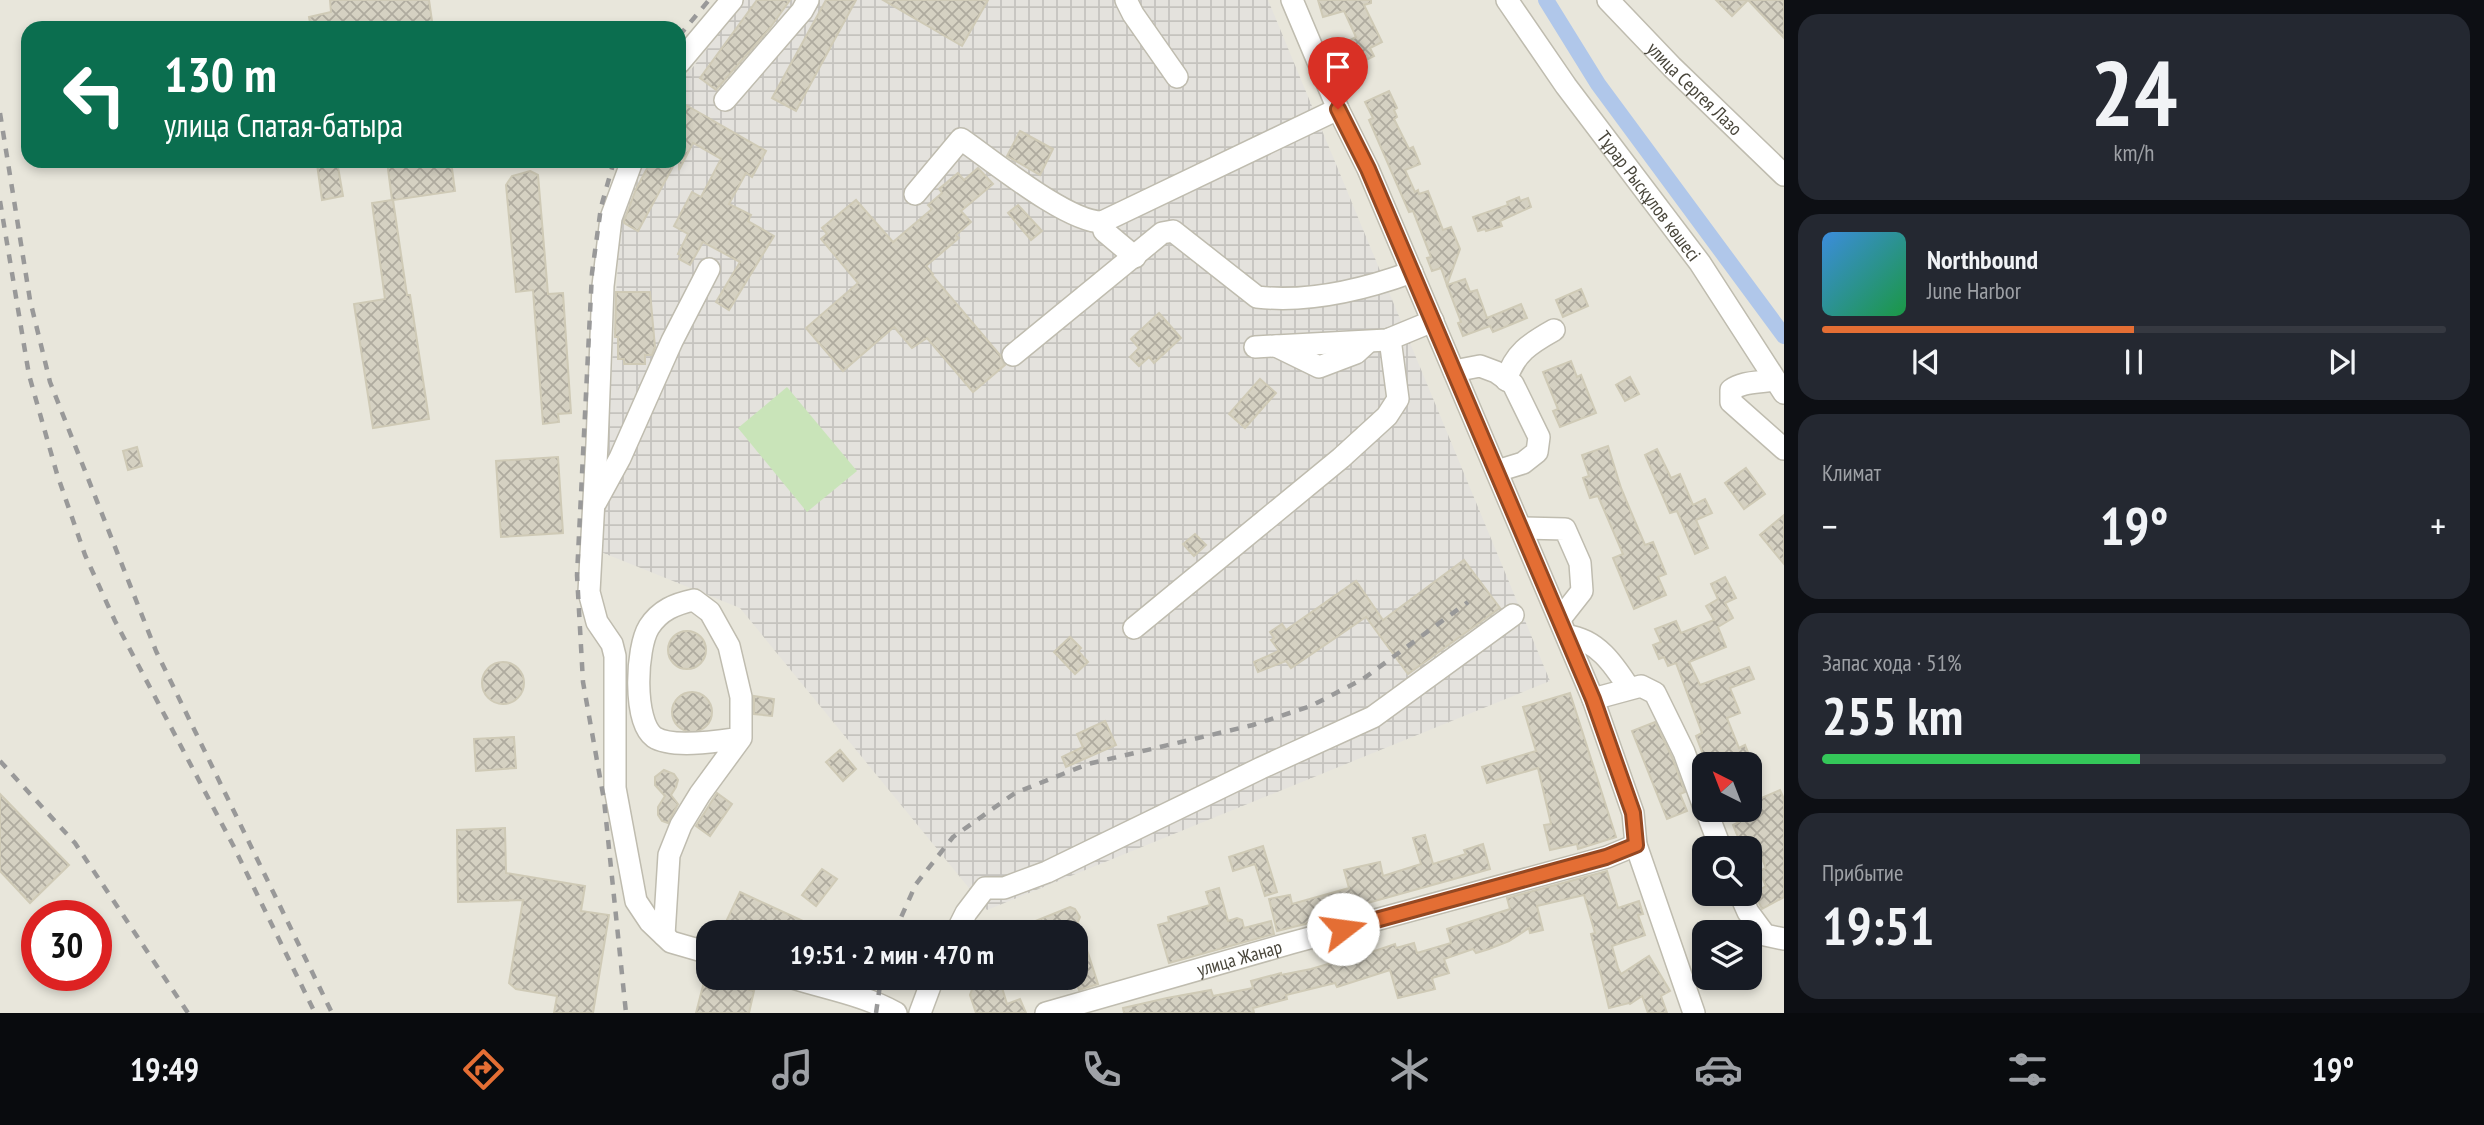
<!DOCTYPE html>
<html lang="ru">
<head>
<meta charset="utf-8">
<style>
  :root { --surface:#171b24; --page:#242831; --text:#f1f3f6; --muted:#9ea1a6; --line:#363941; --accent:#e46e34 }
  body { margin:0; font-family:"PT Sans Narrow",sans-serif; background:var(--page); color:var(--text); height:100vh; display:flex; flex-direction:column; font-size:26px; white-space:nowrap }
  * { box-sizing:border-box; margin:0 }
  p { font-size:23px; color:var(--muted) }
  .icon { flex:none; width:38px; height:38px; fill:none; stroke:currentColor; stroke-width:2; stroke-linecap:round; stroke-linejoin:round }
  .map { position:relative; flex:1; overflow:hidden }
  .drawer { display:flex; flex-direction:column; gap:14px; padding:14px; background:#0d0f14; width:700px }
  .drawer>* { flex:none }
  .banner { position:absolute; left:21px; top:21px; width:665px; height:147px; border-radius:21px; box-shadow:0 4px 10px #0003; background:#0b6e4f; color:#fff; overflow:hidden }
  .needle { width:46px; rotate:318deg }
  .fabs { position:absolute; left:1692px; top:752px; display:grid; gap:14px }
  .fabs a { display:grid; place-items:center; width:70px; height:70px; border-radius:14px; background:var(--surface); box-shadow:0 4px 10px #0003; font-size:35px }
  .speed { position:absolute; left:21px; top:900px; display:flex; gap:14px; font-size:35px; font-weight:700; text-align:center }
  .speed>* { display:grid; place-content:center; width:91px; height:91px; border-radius:50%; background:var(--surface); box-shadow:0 4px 10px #0003; line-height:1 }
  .speed .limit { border:10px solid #d22; background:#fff; color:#111 }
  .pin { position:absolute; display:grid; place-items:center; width:60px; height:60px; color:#fff; margin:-72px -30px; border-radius:50% 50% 50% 0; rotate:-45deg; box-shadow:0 0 7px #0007 }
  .pin .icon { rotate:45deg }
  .me { position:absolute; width:77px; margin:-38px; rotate:75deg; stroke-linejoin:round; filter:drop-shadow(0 0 5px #0008) }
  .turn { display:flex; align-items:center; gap:24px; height:147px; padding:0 28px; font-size:32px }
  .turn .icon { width:91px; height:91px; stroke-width:2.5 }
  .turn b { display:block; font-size:49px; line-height:60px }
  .big { font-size:52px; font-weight:700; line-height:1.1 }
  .drawer .card { flex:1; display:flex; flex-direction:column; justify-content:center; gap:10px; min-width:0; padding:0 24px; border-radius:21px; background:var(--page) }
  .drawer .dial { align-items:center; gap:0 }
  .dial b { font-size:91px; line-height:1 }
  .song { display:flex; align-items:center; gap:21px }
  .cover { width:84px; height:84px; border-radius:10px; background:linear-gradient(135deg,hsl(210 70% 55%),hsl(140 70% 35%)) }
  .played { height:7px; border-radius:4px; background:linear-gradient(90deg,var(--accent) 50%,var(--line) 50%) }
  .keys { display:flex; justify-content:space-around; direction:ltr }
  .heat { display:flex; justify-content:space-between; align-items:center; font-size:38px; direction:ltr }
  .charge { height:10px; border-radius:5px; background:linear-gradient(90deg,#34c759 51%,var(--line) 0) }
  .trip { position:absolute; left:696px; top:920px; width:392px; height:70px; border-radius:21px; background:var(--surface); box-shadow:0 4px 10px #0003; font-weight:700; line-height:70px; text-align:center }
  .dock { display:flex; height:112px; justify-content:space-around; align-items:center; background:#090b0e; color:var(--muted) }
  .dock .icon { width:49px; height:49px }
  .dock .current { color:var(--accent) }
  .dock b { font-size:32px; color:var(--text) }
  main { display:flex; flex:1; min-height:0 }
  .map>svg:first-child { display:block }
  .residential { fill:#e8e6db; fill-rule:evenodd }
  .industrial { fill:url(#industrial-grid) }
  .green { fill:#c9e4b9 }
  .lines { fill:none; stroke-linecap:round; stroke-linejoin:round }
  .canal { stroke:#b0c7ea; stroke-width:16 }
  .building { fill:url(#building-cross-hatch); stroke:#cfcab6; stroke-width:2 }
  .minor-casing { stroke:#bfbcaf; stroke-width:24 }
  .minor { stroke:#fff; stroke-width:21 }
  .rail { stroke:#999; stroke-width:4.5; stroke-dasharray:9 9; stroke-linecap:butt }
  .route-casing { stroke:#944822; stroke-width:18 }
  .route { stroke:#e46e34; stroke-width:12 }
  .labels { text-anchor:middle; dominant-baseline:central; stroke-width:5; stroke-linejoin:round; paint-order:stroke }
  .street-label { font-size:19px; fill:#48453a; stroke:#fff }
</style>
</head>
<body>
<main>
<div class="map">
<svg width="1784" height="1013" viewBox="0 0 1784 1013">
  <defs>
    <pattern id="industrial-grid" width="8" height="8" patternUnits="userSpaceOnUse" patternTransform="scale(1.75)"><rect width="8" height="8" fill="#e4e2dd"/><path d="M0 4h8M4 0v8" fill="none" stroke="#c5c3be"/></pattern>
    <pattern id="building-cross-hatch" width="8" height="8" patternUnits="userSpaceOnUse" patternTransform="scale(1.75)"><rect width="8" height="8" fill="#d5d1c2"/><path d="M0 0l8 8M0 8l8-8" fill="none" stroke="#afab9f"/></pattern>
  </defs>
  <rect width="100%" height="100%" fill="#f4f3ec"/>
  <path class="residential" d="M0,0H1784V1013H0ZM28,28H679V161H28ZM1704,765H1750V810H1704ZM1704,849H1750V894H1704ZM37,915H96V975H37ZM709,933H1076V978H709ZM1704,933H1750V978H1704Z"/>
  <path class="industrial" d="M745,0H1268L1550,681L987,910L740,608L601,552L621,210L641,161H679V85Z"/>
  <path class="green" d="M787,387L857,471L807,512L738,428Z"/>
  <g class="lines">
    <path class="canal" d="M1546,0L1598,84L1784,336"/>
  </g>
  <g class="building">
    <path d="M330,0H429L433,28H311L309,17L331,12Z"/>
    <path d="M757,0H790L770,28L716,90L700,78Z"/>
    <path d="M826,0H856L796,111L772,98Z"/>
    <path d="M883,0H988L962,46Z"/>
    <path d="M1318,0H1371V3L1364,5L1382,42L1370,48L1374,56L1354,66L1343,44L1356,37L1344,11L1323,17Z"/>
    <path d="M1716,0H1784V38L1748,0L1732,16Z"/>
    <path d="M1389,91L1397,108L1394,110L1397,117L1394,119L1409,149L1413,147L1420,164L1405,170L1415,192L1418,190L1419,194L1428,191L1443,230L1451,227L1460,249L1447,285L1441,268L1432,271L1427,258L1431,257L1413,211L1409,212L1369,120L1373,118L1365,102Z"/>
    <path d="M679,101L766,151L752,177L746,173L729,204L751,215L748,221L774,236L729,310L716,302L740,262L703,242L690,265L679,259L681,255L678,254L688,234L674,226L692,192L701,197L721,159L693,143L679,170Z"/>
    <path d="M1020,131L1053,149L1040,175L1007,156Z"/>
    <path d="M337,161L343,196L322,200L317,164Z"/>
    <path d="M387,161H451L455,191L393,200L407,295H410L429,419L373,428L354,304L385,299L372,203L392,200Z"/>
    <path d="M651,161H676L638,231L624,223V221L636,189Z"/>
    <path d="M978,168L993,184L961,211L971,222L956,235L959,238L926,266L933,274L932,275L1000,355L1005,365L973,392L927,338L912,348L894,327L843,371L806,328L858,283L821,239L827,234L822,228L856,200L893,242L932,209L928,205L942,193L939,189L958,173L964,180Z"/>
    <path d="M530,171L538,175L548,294L563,293L571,413L558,414L559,422L543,424L533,290L516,292L506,185L512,176Z"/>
    <path d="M1519,197L1520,201L1528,198L1531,207L1500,221L1502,226L1486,231L1485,229L1478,231L1473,217L1508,205L1507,202Z"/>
    <path d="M1018,205L1042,231L1031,240L1008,213Z"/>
    <path d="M1465,279L1470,292L1477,290L1487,318L1521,304L1527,318L1493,332L1490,326L1463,336L1458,323L1461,322L1447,285Z"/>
    <path d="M1581,289L1588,306L1563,317L1556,300Z"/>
    <path d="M616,292H650L655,347L652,355H645V364H624V359H618V337H615Z"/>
    <path d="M1159,313L1181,338L1154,363L1149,357L1139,366L1130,357L1139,348L1131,339Z"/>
    <path d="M1571,361L1577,377L1581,375L1596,413L1560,427L1553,411L1558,409L1543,372Z"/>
    <path d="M1630,377L1639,394L1625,401L1616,385Z"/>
    <path d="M1260,379L1276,393L1245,428L1229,414Z"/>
    <path d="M1608,446L1621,488L1645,545L1653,542L1666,574L1658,577L1666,595L1634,609L1613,558L1623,554L1598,496L1590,498L1583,478L1589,476L1582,455Z"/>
    <path d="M137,447L142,466L128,470L123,451Z"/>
    <path d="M1657,449L1671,478L1680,474L1693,505L1705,499L1712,513L1696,520L1708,548L1695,554L1677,511L1670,513L1645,455Z"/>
    <path d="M558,457L563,533L501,537L496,461Z"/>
    <path d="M1746,468L1765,494L1744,509L1725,483Z"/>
    <path d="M1784,515V564L1760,535Z"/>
    <path d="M1195,534L1206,545L1194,556L1183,544Z"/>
    <path d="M1464,560L1500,608L1408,674L1366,617L1291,668L1286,661L1258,672L1254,662L1279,651L1271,640L1274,638L1270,632L1282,624L1286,630L1356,581L1383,620Z"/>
    <path d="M1725,577L1736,598L1725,603L1733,618L1718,627L1726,647L1689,662L1700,685L1749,667L1754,679L1730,688L1740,713L1727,718L1739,748L1745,745L1753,765H1707L1696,736L1702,733L1676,663L1668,666L1664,657L1659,659L1653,645L1661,642L1655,629L1676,621L1681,633L1714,620L1706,606L1718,599L1711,584Z"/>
    <circle cx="687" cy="650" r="19"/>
    <path d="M1070,637L1081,648L1078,651L1088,662L1075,674L1054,652Z"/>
    <circle cx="503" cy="683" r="21"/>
    <circle cx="692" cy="712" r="20"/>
    <path d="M1570,693L1616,837L1578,849L1577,844L1550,850L1544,825L1551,824L1538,768L1487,783L1482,767L1536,751L1523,707Z"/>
    <path d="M754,696L774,699L772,716L754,714Z"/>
    <path d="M1105,721L1116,745L1066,767L1062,757L1083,747L1077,734Z"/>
    <path d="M1655,722L1672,757L1685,792L1680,794L1687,811L1667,819L1632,731Z"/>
    <path d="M514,737L516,768L476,771L474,739Z"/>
    <path d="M840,750L856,769L843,781L826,762Z"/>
    <path d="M664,770L674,774L678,780L676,787L671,795L678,804L668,823L662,821L658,815V807L665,796L655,785V777Z"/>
    <path d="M1780,790L1784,799V897L1762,909L1754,893L1766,886L1759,871L1766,868L1753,837L1740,842L1733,825L1739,822L1734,810H1750V803Z"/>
    <path d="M717,793L732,804L710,836L696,826Z"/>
    <path d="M0,794L69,865L30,903L0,871Z"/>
    <path d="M505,828L506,873L585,886L581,911L609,915L593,1013H554L557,996L516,989L509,983L523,900L458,902L457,830Z"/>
    <path d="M1425,835L1433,864L1466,854L1464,850L1483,844L1490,869L1353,907L1354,912L1277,931L1269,899L1290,895L1292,904L1349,888L1344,870L1380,862L1383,876L1421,864L1413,838Z"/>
    <path d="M1263,846L1277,892L1265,896L1255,864L1233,871L1229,857Z"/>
    <path d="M822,869L837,879L816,906L802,895Z"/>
    <path d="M1607,871L1618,908L1639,901L1643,914L1638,915L1645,935L1612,946L1618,968L1621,974L1649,956L1670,991L1661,996L1667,1013H1648L1642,996L1630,1004L1629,1003L1609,1008L1591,934L1595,933L1584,895L1537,906L1543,930L1530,933L1529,928L1509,941L1489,949L1476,953L1473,949L1444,959L1449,973L1432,978L1435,989L1398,998L1390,970L1337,987L1335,983L1286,995L1287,999L1253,1008L1254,1013H1124L1123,1008L1167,998L1211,990L1213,996L1253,988L1251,981L1281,973V975L1311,969L1348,958V960L1395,944L1396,948L1414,943L1417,953L1451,943L1447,929L1510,909L1507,898Z"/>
    <path d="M1219,888L1228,921L1237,918L1242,920L1244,928L1271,921L1274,934L1169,963L1158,925L1169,922L1168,917L1210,905L1206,892Z"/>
    <path d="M740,892L805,922L829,933H744L725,924Z"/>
    <path d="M1070,907L1075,909L1080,917L1073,933H1006Z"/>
    <path d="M1076,925H1079L1098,984L1079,990L1076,983Z"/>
    <path d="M705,978H729L727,984L754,991L749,1013H696Z"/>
    <path d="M984,978H999L1007,1004L1020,999L1026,1013H976L970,995L975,981Z"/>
  </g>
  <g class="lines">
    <g class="minor-casing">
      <g id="minor">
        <path d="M1126,0L1133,14L1177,77"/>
        <path d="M1292,0L1338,109L1368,169L1593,699L1633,813L1636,845L1694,1013"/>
        <path id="s1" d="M1507,0L1566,86L1700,263L1784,393"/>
        <path id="s2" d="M1608,0L1672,67L1784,175"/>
        <path d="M679,63L732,0"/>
        <path d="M725,100L802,11L808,0"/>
        <path d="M632,161L611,218L603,286L597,444L589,592L597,622L612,644L615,656V788L636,901L650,922L671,942L709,953"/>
        <path d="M915,194L961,139C993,161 1067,222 1102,222L1338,109"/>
        <path d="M1102,222L1104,231L1135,257"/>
        <path d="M1276,346L1319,367L1356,353L1368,342"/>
        <path d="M1255,347L1387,340L1433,321"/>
        <path d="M1013,355L1162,233L1173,231L1257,297C1309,303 1363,290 1412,272"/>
        <path d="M1454,371L1480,366L1496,372L1513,384L1539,437L1537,452L1523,463L1497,471"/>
        <path d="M1506,380C1515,353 1529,344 1554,330"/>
        <path d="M1774,380C1759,383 1743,381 1731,390V402L1784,449"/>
        <path d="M596,502L620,458L672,341L709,269"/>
        <path d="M1521,528L1565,529L1580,563L1582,591L1560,619"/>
        <path d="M1134,628L1341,458L1387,416L1398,399L1390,339"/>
        <path d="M1567,636C1597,639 1614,665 1629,688"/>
        <path d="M1593,699L1641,686L1655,693L1684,752L1704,807"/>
        <path d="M1706,810L1721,849"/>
        <path d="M1740,894L1748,912L1765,935L1784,939"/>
        <path d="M956,933L966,913L985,888H1004L1047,872L1261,768L1373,717L1513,615"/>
        <path d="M664,935L669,855L681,825L700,794L741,738V697L729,646L710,612L694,600C675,604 660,610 649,627C636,648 633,721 654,737C672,749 720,741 741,738"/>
        <path d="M793,978C828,989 864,995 896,1013"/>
        <path d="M920,1013L933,978"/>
        <path id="s3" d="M1046,1013L1291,943L1607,857L1636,845"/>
      </g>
    </g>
    <use href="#minor" class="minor"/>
    <g class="rail">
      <path d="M679,36L709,0"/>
      <path d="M0,113L30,300L50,382L156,651L332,1013"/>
      <path d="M614,161L601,207L592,273L577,575L583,682L604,800L626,1013"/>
      <path d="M0,201L29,375L57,474L85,555L115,621L233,845L315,1013"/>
      <path d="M0,761L75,843L188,1013"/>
      <path d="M894,933L916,884L953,837L1015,793L1088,764L1253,725L1311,706L1363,679L1468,602"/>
      <path d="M876,1013L881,978"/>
    </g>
  </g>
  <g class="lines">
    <g class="route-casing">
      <path id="route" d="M1338,109L1368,169L1593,699L1633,813L1636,845L1606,857L1343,929"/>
    </g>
    <use href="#route" class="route"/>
  </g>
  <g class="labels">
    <g class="street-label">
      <text stroke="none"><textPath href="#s2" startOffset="124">улица Сергея Лазо</textPath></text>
      <text stroke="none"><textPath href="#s1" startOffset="242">Тұрар Рысқұлов көшесі</textPath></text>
      <text stroke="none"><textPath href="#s3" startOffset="201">улица Жанар</textPath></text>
    </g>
  </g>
</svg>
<div class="fabs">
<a><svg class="needle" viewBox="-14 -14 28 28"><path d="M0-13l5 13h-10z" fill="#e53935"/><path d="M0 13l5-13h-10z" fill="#9ea1a6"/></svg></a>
<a><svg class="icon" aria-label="search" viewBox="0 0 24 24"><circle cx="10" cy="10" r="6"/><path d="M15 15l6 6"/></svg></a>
<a><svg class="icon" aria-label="layers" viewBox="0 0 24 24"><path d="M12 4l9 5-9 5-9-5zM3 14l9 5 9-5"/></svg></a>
</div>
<div class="speed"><div class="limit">30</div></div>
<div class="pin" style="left:1338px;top:109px;background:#d93025"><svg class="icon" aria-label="arrive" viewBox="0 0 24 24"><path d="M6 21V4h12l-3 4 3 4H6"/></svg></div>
<svg class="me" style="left:1343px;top:929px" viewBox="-20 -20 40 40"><circle r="19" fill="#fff"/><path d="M0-13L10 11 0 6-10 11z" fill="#e46e34"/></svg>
<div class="trip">19:51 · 2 мин · 470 m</div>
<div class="banner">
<div class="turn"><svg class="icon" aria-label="left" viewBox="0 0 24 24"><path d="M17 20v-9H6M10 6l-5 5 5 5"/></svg><div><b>130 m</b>улица Спатая-батыра</div></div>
</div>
</div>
<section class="drawer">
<div class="card dial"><b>24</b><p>km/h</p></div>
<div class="card">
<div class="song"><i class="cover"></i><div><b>Northbound</b><p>June Harbor</p></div></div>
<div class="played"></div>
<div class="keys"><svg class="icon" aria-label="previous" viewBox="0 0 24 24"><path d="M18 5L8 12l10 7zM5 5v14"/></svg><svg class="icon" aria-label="pause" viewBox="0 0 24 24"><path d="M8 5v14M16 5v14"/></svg><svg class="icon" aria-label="next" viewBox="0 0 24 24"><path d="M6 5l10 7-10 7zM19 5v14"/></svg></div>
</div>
<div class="card"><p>Климат</p>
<div class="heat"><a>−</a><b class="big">19°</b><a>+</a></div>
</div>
<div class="card"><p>Запас хода · 51%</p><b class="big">255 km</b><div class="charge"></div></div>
<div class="card"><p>Прибытие</p><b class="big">19:51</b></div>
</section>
</main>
<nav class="dock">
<b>19:49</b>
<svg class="icon current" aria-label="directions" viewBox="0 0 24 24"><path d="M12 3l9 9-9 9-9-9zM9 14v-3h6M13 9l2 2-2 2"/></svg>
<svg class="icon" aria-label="music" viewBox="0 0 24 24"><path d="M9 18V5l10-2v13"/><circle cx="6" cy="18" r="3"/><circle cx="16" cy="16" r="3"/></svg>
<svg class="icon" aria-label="phone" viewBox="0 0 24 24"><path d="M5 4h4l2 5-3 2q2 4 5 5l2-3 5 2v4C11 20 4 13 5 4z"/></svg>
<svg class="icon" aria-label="climate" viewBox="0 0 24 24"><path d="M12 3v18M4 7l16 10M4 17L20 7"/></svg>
<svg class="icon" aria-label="car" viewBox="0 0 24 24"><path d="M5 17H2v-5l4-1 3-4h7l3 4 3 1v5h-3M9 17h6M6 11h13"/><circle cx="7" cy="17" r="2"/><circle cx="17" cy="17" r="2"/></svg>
<svg class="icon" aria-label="filters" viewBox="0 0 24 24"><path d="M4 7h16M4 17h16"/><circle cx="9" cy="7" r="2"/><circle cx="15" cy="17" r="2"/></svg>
<b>19°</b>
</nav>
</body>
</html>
